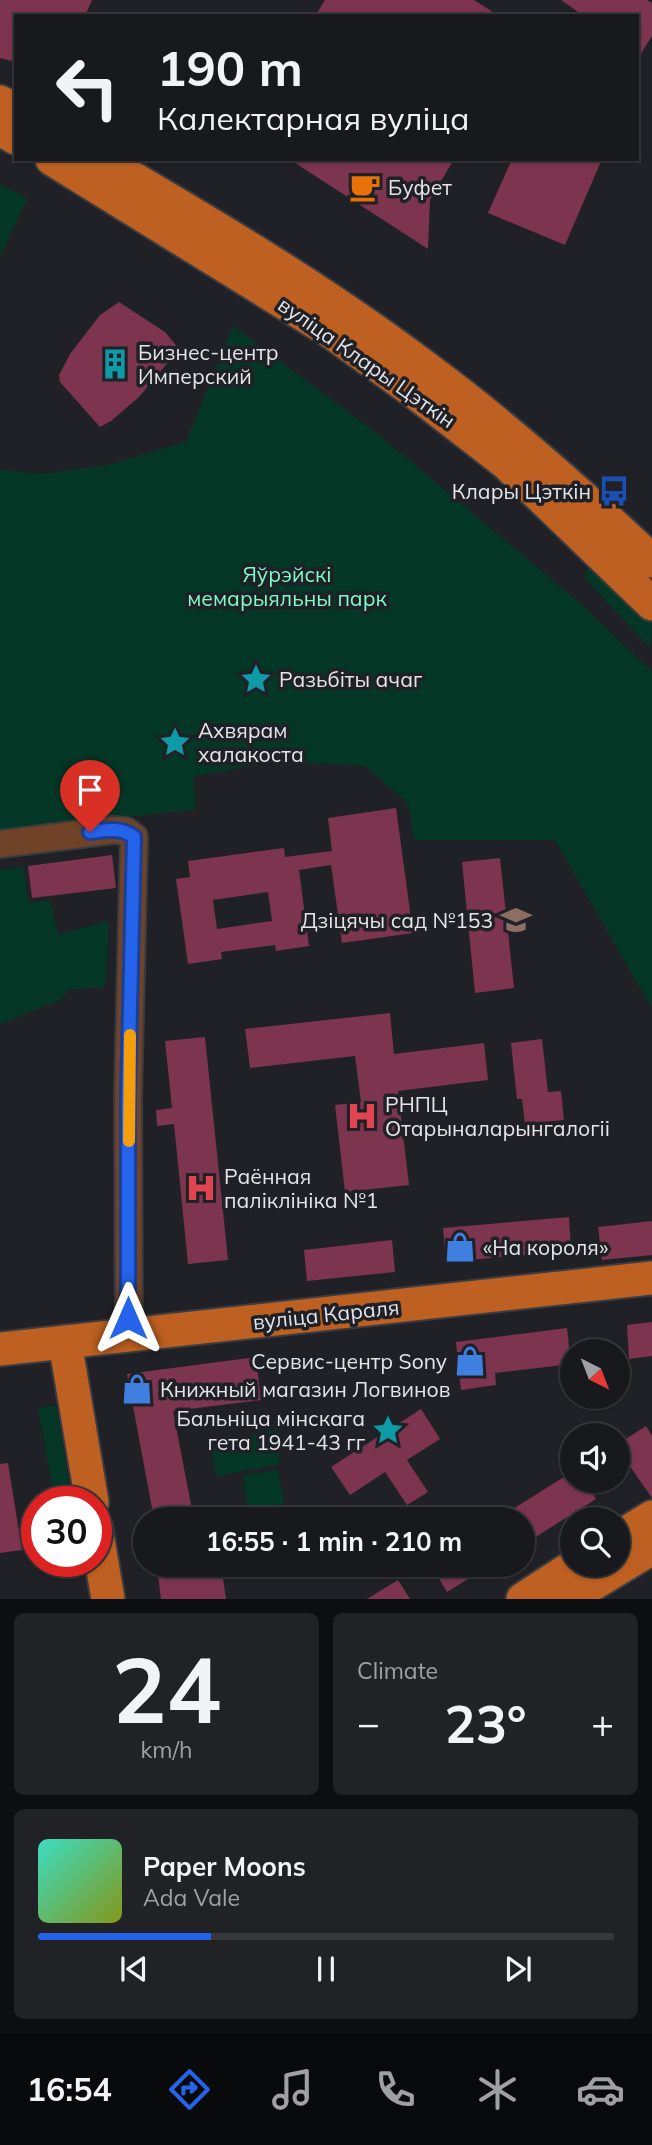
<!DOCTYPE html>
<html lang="en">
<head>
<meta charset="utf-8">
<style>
  :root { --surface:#17191c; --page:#202225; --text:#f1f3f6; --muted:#9ea0a3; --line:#36383b; --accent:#2563eb }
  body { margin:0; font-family:Mulish,sans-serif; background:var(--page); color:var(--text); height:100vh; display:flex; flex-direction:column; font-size:26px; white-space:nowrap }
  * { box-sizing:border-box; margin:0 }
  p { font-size:23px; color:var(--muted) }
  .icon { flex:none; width:38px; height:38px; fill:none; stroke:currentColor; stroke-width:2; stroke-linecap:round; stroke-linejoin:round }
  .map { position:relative; height:1599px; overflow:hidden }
  .side { display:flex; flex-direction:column; gap:14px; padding:14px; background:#0d0e0f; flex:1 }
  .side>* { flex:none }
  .guide { position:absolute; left:14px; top:14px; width:625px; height:147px; border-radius:0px; box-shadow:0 2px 5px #0004,0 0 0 2px var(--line); background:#17191c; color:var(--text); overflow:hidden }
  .needle { width:46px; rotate:138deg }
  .buttons { position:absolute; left:560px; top:1339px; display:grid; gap:14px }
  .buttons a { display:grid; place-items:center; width:70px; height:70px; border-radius:50%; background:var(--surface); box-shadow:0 2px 5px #0004,0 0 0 2px var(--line); font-size:35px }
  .speed { position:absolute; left:21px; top:1486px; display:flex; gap:14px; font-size:35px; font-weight:700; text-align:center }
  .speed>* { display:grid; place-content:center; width:91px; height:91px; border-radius:50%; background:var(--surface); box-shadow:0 2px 5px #0004,0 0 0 2px var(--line); line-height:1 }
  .speed .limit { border:10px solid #d22; background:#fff; color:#111 }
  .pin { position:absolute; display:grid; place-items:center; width:60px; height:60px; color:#fff; margin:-72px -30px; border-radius:50% 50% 50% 0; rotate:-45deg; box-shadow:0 0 7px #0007 }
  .pin .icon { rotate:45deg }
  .me { position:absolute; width:77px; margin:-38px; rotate:0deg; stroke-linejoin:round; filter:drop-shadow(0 0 5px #0008) }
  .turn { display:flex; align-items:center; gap:24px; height:147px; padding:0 28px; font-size:32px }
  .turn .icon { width:91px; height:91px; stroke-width:2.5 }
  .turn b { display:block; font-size:49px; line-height:60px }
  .big { font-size:52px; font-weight:700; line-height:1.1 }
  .side .card { flex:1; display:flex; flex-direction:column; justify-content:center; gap:10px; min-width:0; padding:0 24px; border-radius:10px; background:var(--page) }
  .side .dial { align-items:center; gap:0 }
  .dial b { font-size:91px; line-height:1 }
  .song { display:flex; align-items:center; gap:21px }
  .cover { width:84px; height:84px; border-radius:10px; background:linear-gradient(135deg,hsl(170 70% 55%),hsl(70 70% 35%)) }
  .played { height:7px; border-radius:4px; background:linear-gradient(90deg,var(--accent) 30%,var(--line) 30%) }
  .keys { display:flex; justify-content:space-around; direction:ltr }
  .heat { display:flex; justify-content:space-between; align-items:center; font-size:38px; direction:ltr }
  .side .tiles { flex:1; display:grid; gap:14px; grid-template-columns:1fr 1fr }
  .card:last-child { grid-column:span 2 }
  .trip { position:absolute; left:133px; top:1507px; width:402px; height:70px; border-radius:35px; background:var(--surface); box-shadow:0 2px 5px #0004,0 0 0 2px var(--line); font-weight:700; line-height:70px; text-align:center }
  .dock { display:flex; height:112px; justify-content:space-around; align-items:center; background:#090a0b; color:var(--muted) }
  .dock .icon { width:49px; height:49px }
  .dock .on { color:var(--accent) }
  .dock b { font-size:32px; color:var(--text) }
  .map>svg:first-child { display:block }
  .green { fill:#043725 }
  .building { fill:#7d344e; fill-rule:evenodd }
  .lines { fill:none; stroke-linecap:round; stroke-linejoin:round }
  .minor-casing { stroke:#3a3c41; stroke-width:30 }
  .major-casing { stroke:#3a3c41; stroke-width:37 }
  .minor { stroke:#704328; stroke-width:26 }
  .major { stroke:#be6021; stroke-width:33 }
  .route-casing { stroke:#184099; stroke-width:18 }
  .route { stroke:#2563eb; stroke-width:12 }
  .slow { stroke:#f59e0b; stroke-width:12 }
  .labels { text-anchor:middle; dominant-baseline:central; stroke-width:7; stroke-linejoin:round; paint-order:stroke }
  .poi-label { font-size:21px; fill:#e3e5e8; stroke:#1f2126; text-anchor:start }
  .street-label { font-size:21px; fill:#e3e5e8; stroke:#1f2126 }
  .park-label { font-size:21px; fill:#7efcc8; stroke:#1f2126 }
</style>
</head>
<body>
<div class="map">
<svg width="652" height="1599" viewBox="0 0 652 1599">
  <rect width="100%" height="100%" fill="#1f2126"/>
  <g class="green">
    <path d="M0,184L27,199L0,256Z"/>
    <path d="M233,326L379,435L581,604L652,672V1008L555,840H414L408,803L365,766L278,761L193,776L196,809L0,833V469L39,474L108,465L186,442Z"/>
    <path d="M591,565L652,625L650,648L586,579V572Z"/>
    <path d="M23,867L29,903L50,900L58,935L109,921L106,981L103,987L67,990L62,999L0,1024V870Z"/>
    <path d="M56,1405L72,1501H55L38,1408Z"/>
    <path d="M277,1429L280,1464L216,1476L210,1444Z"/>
    <path d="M278,1470L284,1504L248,1511L243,1476Z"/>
  </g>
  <g class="building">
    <path d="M0,0H92L85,16H16V62L0,58Z"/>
    <path d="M325,0H474L499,16H315Z"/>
    <path d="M561,0H647L652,3V36L637,60V16H584Z"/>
    <path d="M289,159H454L430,200L428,249Z"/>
    <path d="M512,159H602L565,245L488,213Z"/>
    <path d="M119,302L165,332L179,349L139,397L111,421L100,427L60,382L59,375L70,354L100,315Z"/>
    <path d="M396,808L413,933L342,943L331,865L299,870L309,946L276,951L275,945L221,952L222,959L188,964L176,879L190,877L188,861L284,848L285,857L332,851L328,818ZM268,892L272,921L217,929L213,900Z"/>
    <path d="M112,855L116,888L32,898L28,866Z"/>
    <path d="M500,858L514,988L475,993L462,862Z"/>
    <path d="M390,1013L394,1054L484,1043L488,1080L398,1091L409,1185L345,1192L335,1105L361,1102L355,1056L250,1068L245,1029Z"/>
    <path d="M205,1037L228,1260L188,1264L174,1124L157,1126L156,1110L172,1108L165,1041Z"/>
    <path d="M542,1039L548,1092L561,1091L564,1120L525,1124L522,1099H517L511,1043Z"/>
    <path d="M569,1217L571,1251L446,1262L443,1228Z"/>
    <path d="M652,1221V1255L602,1260L598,1227Z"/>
    <path d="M392,1240L395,1272L307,1281L304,1250Z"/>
    <path d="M652,1322V1356L629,1359L627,1325Z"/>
    <path d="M567,1328L571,1364L495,1373L496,1385L461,1390L456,1342Z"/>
    <path d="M256,1357L261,1400L173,1411L193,1515L154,1519L127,1374Z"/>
    <path d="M421,1409L440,1439L407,1460L428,1492L407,1505L385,1472L350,1495L331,1467Z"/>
    <path d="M646,1426L652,1436V1498L618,1449V1444Z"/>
    <path d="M8,1463L22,1550L0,1553V1464Z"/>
    <path d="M572,1472V1480H585L596,1499L523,1545V1519H497Z"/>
    <path d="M430,1564H492L447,1592Z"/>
    <path d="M221,1565L226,1599H161L158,1575Z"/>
    <path d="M398,1580L410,1599H367Z"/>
  </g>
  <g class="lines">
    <g class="minor-casing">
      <path id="minor" d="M0,844L113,830L126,831L134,837L128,1096L129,1335"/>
    </g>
    <g class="major-casing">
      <g id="major">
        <path d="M0,102L16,111"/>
        <path d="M0,129L16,138"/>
        <path d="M52,159L330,331L412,390L506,463L652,604"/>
        <path d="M100,159C211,224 323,290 426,368C506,427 580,493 652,561"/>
        <path d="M65,1342L92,1502"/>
        <path d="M0,1349L652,1278"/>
        <path d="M96,1528L108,1599"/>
        <path d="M618,1538L652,1517"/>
        <path d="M523,1599L577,1564"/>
        <path d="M568,1599L652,1548"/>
      </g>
    </g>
    <use href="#minor" class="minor"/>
    <use href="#major" class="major"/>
  </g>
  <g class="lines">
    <g class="route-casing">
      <path id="route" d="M90,832C106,830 121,827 134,837L128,1096V1318"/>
    </g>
    <use href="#route" class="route"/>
    <path class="slow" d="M129,1141L130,1035"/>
  </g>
  <defs>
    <g id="cafe-bare" transform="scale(2.415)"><path d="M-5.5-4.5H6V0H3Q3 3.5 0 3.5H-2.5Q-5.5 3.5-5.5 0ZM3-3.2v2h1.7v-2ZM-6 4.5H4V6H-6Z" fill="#e8710a" stroke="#1f2126" stroke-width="2.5" paint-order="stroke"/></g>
    <g id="building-bare" transform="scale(2.415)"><path d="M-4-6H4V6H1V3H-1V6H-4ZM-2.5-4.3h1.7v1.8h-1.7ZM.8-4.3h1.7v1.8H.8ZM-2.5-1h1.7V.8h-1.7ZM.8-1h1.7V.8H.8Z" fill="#0f9aa8" stroke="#1f2126" stroke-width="2.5" paint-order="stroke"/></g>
    <g id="bus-bare" transform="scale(2.415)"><path d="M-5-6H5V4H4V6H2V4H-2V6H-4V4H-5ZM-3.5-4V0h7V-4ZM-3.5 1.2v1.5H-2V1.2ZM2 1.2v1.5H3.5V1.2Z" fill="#1a4fb4" stroke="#1f2126" stroke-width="2.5" paint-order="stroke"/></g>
    <g id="sight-bare" transform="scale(2.415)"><path d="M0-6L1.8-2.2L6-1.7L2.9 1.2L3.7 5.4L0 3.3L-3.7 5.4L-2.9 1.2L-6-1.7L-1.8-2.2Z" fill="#0f9aa8" stroke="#1f2126" stroke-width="2.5" paint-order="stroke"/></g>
    <g id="school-bare" transform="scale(2.415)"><path d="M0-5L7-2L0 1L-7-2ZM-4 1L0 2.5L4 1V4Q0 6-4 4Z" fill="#8d6e63" stroke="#1f2126" stroke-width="2.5" paint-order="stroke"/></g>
    <g id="hospital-bare" transform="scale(2.415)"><path d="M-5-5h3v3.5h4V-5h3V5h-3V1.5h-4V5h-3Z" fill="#e0444e" stroke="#1f2126" stroke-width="2.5" paint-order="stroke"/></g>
    <g id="shop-bare" transform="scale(2.415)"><path d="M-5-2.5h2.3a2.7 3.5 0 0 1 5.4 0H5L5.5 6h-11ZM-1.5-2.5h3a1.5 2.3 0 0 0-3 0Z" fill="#3f7fe0" stroke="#1f2126" stroke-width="2.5" paint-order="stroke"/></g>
  </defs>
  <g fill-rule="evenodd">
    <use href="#cafe-bare" x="365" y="187"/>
    <use href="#building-bare" x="115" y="364"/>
    <use href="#bus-bare" x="614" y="491"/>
    <use href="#sight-bare" x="256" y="679"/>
    <use href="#sight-bare" x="175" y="742"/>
    <use href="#school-bare" x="516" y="920"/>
    <use href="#hospital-bare" x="362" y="1116"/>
    <use href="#hospital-bare" x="201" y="1188"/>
    <use href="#shop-bare" x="460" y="1247"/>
    <use href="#shop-bare" x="470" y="1361"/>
    <use href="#shop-bare" x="137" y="1389"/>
    <use href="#sight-bare" x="388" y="1430"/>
  </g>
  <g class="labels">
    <g class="poi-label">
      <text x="388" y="187">Буфет</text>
      <text x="138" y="352">Бизнес-центр<tspan x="138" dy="24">Имперский</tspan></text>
      <text x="591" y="491" text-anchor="end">Клары Цэткін</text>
      <text x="279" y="679">Разьбіты ачаг</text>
      <text x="198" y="730">Ахвярам<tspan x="198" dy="24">халакоста</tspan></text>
      <text x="493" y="920" text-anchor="end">Дзіцячы сад №153</text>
      <text x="385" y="1104">РНПЦ<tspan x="385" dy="24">Отарыналарынгалогіі</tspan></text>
      <text x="224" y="1176">Раённая<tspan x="224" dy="24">паліклініка №1</tspan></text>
      <text x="483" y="1247">«На короля»</text>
      <text x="447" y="1361" text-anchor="end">Сервис-центр Sony</text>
      <text x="160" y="1389">Книжный магазин Логвинов</text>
      <text x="365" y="1418" text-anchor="end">Бальніца мінскага<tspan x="365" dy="24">гета 1941-43 гг</tspan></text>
    </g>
    <g class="street-label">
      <text transform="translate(367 362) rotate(35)">вуліца Клары Цэткін</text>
      <text transform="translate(326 1314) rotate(-6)">вуліца Караля</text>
    </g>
    <g class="park-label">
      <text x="287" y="574">Яўрэйскі<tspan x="287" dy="24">мемарыяльны парк</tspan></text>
    </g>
  </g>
</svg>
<div class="buttons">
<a><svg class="needle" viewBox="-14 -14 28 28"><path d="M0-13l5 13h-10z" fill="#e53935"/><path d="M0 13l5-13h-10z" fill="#9ea0a3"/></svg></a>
<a><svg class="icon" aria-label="sound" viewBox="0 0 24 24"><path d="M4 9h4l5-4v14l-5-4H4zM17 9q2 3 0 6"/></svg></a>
<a><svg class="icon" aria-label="search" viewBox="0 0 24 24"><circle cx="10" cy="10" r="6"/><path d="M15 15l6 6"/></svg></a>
</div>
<div class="speed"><div class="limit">30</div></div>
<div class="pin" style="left:90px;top:832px;background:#d93025"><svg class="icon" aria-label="arrive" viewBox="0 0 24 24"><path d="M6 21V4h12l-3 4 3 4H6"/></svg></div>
<svg class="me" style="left:128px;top:1318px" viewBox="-20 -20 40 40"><path d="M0-17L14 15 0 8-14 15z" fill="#2563eb" stroke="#fff" stroke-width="4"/></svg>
<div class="trip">16:55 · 1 min · 210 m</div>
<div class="guide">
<div class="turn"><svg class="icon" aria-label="left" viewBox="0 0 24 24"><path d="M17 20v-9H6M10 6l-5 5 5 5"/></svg><div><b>190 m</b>Калектарная вуліца</div></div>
</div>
</div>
<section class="side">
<div class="tiles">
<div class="card dial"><b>24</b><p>km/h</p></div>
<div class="card"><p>Climate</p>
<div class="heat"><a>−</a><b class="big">23°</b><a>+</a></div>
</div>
<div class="card">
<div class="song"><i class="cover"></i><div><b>Paper Moons</b><p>Ada Vale</p></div></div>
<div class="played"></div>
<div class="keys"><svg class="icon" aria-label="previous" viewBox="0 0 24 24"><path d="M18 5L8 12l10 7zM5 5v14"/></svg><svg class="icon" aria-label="pause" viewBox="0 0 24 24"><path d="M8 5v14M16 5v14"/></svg><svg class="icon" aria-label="next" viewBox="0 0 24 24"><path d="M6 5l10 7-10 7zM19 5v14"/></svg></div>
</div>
</div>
</section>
<nav class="dock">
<b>16:54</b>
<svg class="icon on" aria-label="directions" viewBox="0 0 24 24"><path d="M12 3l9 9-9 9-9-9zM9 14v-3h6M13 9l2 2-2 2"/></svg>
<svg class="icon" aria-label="music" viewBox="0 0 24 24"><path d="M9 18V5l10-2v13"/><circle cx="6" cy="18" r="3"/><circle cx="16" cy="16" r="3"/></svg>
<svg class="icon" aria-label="phone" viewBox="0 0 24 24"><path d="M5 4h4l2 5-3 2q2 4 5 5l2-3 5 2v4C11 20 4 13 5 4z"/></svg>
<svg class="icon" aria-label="climate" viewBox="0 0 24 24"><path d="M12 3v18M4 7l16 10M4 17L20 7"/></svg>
<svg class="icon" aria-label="car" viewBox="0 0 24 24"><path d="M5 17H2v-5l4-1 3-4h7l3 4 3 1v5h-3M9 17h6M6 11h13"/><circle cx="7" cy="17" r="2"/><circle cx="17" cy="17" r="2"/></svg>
</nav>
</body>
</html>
